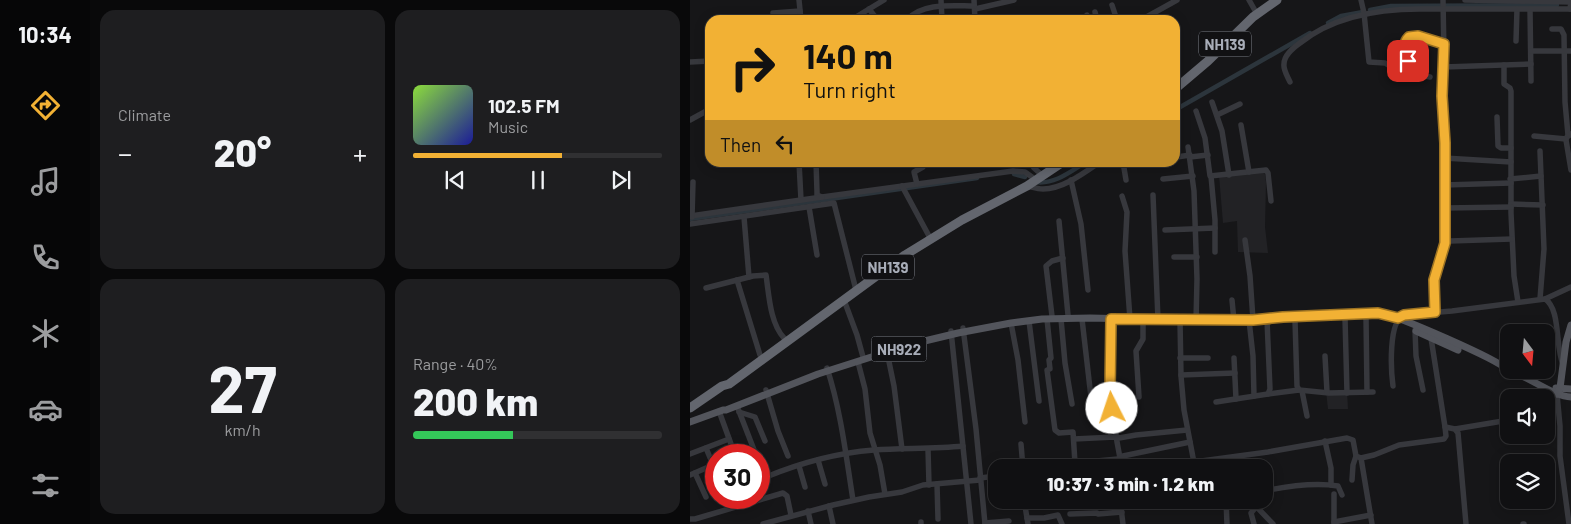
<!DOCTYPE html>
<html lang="en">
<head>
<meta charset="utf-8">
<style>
  :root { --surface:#101012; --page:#1e1e20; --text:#f1f3f6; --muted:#9c9d9f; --line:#303032; --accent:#f2b134 }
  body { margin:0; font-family:Barlow,sans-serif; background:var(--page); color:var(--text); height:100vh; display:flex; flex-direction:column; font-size:19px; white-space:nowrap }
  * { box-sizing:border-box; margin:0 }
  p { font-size:16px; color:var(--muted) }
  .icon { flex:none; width:28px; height:28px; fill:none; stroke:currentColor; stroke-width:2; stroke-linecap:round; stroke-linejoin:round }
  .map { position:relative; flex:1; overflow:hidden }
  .details { display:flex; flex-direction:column; gap:10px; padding:10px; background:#09090a; width:600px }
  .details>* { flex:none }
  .banner { position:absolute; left:15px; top:15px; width:475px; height:152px; border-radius:15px; box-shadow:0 2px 12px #0003,0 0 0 1px var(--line); background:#f2b134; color:#111; overflow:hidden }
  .needle { width:32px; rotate:164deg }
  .tools { position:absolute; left:810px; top:324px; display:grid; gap:10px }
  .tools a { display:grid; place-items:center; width:55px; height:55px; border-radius:10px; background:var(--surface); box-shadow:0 2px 12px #0003,0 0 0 1px var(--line); font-size:25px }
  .speed { position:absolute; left:15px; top:444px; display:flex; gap:10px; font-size:25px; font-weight:700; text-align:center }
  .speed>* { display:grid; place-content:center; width:65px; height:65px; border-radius:50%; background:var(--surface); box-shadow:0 2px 12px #0003,0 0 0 1px var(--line); line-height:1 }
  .speed .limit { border:8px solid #d22; background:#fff; color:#111 }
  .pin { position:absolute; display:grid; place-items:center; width:42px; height:42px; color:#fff; margin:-21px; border-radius:10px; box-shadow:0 2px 8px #0006 }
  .me { position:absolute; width:55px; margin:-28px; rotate:356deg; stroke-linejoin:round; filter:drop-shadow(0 0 4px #0008) }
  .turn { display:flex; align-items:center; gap:18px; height:105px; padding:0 15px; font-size:22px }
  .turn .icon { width:65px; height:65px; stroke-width:2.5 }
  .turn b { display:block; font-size:35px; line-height:42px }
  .then { display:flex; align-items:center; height:48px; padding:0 15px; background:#0003; gap:10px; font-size:19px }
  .big { font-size:38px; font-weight:800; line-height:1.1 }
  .details .widget { flex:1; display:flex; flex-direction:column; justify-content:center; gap:8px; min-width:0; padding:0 18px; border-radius:15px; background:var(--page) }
  .details .dial { align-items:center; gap:0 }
  .dial b { font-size:65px; line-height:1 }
  .song { display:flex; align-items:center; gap:15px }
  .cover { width:60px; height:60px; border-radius:8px; background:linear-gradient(135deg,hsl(90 70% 55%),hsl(240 70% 35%)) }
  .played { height:5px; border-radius:2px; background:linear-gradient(90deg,var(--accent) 60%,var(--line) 60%) }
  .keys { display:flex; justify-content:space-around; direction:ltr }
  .heat { display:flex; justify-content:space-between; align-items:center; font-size:28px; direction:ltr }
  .charge { height:8px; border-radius:4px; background:linear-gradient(90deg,#34c759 40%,var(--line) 0) }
  .details .tiles { flex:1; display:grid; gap:10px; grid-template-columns:repeat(2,1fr) }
  .trip { position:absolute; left:298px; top:459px; width:285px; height:50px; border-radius:15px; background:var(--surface); box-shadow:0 2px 12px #0003,0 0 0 1px var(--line); font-weight:800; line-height:50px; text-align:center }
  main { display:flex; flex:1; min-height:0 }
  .dock { display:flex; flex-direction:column; width:90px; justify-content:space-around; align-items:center; background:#060607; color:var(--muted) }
  .dock .icon { width:35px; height:35px }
  .dock .active { color:var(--accent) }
  .dock b { font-size:22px; color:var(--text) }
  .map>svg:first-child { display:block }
  .built { fill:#222225 }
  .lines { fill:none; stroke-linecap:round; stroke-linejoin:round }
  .canal { stroke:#2c353c; stroke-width:4.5 }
  .minor { stroke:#37383d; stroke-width:5.5 }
  .major { stroke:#53555c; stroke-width:7 }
  .highway { stroke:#63666e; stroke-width:9 }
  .route-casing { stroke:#9d7322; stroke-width:12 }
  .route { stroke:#f2b134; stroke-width:9 }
  .labels { text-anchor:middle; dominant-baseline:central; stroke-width:4; stroke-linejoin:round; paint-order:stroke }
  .shield { fill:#111113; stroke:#7b7e86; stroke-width:1 }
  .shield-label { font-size:15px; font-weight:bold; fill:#a8adb8 }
</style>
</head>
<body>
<main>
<nav class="dock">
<b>10:34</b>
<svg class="icon active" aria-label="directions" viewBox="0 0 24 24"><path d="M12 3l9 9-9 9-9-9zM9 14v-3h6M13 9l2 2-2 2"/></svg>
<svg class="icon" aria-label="music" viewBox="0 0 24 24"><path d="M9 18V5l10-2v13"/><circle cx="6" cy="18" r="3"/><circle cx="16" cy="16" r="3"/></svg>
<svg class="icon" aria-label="phone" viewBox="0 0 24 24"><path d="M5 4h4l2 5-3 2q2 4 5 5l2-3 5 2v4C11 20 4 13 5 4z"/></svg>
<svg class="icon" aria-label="climate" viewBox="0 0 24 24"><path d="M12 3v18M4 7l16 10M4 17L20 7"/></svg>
<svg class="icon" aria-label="car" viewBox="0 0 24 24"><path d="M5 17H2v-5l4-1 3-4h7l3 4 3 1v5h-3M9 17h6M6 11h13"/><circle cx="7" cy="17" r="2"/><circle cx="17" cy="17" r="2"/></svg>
<svg class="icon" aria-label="filters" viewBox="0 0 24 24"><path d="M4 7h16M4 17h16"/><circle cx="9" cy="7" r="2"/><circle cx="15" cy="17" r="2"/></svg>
</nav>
<section class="details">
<div class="tiles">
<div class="widget"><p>Climate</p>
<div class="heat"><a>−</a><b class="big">20°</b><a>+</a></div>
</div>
<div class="widget">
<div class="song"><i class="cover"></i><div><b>102.5 FM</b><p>Music</p></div></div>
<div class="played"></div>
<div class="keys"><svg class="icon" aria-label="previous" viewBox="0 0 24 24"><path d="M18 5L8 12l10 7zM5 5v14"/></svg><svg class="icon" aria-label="pause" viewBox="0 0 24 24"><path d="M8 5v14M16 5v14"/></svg><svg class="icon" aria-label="next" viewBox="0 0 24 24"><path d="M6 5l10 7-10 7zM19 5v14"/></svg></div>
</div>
<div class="widget dial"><b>27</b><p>km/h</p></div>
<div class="widget"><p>Range · 40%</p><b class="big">200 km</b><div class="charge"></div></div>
</div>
</section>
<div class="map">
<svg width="881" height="524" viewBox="0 0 881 524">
  <rect width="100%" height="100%" fill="#161618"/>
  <g class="built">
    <path d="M574,168L576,182L575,227L578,253L548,252L547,221L533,223L529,175Z"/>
    <path d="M636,391H657L658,409H638Z"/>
  </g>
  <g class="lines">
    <g class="canal">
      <path d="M680,10L701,6L867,5"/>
      <path d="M638,23L651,16L673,12"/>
      <path d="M485,110L620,33"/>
      <path d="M324,174L335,177"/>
      <path d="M345,182C364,185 380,172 396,162"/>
      <path d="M0,219L287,178"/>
    </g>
    <g class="minor">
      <path d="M109,0L111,20"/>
      <path d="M251,0L252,19"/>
      <path d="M284,0L285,20"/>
      <path d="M559,0L567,14"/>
      <path d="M671,0L674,13L679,62L695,63L706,70L740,77"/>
      <path d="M753,0L754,55L752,96L755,143V243"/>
      <path d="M775,0L881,2L880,9"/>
      <path d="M422,5L427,20"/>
      <path d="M179,9L187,19L198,18L203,20"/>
      <path d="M285,9L324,0"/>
      <path d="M840,9L841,81"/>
      <path d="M405,12L407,20"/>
      <path d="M83,13L110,11"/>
      <path d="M397,15L399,20"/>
      <path d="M378,18L379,20"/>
      <path d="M161,20L194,0"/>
      <path d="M217,20C232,2 264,6 284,6"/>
      <path d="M451,20L487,0"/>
      <path d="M862,29H871L874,35L875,102L878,135"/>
      <path d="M826,41L827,9"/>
      <path d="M841,51H881"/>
      <path d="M0,62L20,61"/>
      <path d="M814,65V84L820,88L821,91V213L824,276L828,302"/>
      <path d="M754,67L841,64"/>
      <path d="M714,72L718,64L714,44L719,37L728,36L754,44"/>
      <path d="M600,82C598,77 593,70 594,64C594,55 603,48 610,43C644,16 687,9 730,9H881"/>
      <path d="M522,102L532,131L539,175"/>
      <path d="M506,111L515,138L520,176L576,170L578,173L581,201"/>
      <path d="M527,115L550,104"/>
      <path d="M807,117L808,146L811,148H821"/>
      <path d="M0,120L20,109"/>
      <path d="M551,125L559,172"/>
      <path d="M881,134L877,137L876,140L881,170"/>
      <path d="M844,136L876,139"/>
      <path d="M498,147L504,191L507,279L506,321"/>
      <path d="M485,150L487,157L500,155"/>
      <path d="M850,151L854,249L850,299"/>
      <path d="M500,157L518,155"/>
      <path d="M754,158L821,162"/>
      <path d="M109,162L111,200"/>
      <path d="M126,162L127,192V195L132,197L323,171L335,172L342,177"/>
      <path d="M341,162L344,168L353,176"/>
      <path d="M433,162L436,180"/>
      <path d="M521,176L525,220V252"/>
      <path d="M473,179L503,176"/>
      <path d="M820,179L851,176"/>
      <path d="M381,180L391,224L398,290"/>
      <path d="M227,184L224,172L233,167V162"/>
      <path d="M754,185L821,183"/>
      <path d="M212,186L239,236"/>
      <path d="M337,186C342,187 347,189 353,189C373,189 394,173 410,162"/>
      <path d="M463,195L468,320"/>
      <path d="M432,196L437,212L435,251L440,319"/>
      <path d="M821,204L853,205"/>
      <path d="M119,207L127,255"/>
      <path d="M755,208L821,207"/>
      <path d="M0,216L132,197"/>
      <path d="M2,217L3,182"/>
      <path d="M54,217L59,277"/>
      <path d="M369,221L378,315"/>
      <path d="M0,224L144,203L166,290"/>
      <path d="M475,230L525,228"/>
      <path d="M555,240L560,276L563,320"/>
      <path d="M484,257H507"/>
      <path d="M47,280L70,355"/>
      <path d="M16,288L63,276L76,275C79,295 80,323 94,338"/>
      <path d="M855,299L881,287"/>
      <path d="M154,300L167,335L173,357"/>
      <path d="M542,300L544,321"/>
      <path d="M745,312L744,280L755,243L760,241L822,239"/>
      <path d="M362,316L356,266L362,261L373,258"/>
      <path d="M676,317L677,392"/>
      <path d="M655,318L657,393"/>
      <path d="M357,319L361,358L359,360L360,369L357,370L365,430L369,433L383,432L385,463L428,459"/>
      <path d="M371,319L375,363L382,404"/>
      <path d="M392,319L402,406"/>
      <path d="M421,319C420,368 420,409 430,458"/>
      <path d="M490,320L491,376L494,410L505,468"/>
      <path d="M559,320L563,356L564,396"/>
      <path d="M605,320L607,386L609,390L639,393L683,392"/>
      <path d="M339,321L349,401"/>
      <path d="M321,323L328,360L335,422"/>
      <path d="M273,328L286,429L295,524"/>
      <path d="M725,330L726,356L733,390"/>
      <path d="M261,331L281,524"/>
      <path d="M197,352L204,386L212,449"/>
      <path d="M635,356L637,392"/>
      <path d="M490,358H518"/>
      <path d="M544,358L546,399"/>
      <path d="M168,362L175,389L180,433L190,465L195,494"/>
      <path d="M137,368C151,411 156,456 163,500"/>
      <path d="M491,375L545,373"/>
      <path d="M703,386C701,371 698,321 714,315L762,311L855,299C871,309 865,347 873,364"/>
      <path d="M76,390L88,431L98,456"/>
      <path d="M612,391L617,416"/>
      <path d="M578,394L609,390"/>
      <path d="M867,394L870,426V456L879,524"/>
      <path d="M449,397L446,351L453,339V319"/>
      <path d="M526,402L578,394L580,389L577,320"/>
      <path d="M47,406L66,455"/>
      <path d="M29,411L45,455"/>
      <path d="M49,412L65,417L75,441"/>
      <path d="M755,427L765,429L768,433L776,524"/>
      <path d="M765,429L819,420"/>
      <path d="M384,439L425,437L429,438L446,435L497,430"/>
      <path d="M635,441L641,468V485"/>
      <path d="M331,444L333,468"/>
      <path d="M16,448L26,472"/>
      <path d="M238,449L239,485"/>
      <path d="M0,454L39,439"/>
      <path d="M671,458L682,524"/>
      <path d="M128,460L135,484"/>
      <path d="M69,462L74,476L76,477C110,463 147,453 184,450C214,448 244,449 273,446"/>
      <path d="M504,462L578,452L657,438L663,440L666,456L671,458L684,455L709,445L754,439L756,436L755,427L741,338"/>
      <path d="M109,466L115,487"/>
      <path d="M427,468L428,459L433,456L500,442"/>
      <path d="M5,473L16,497"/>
      <path d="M0,475L23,465"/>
      <path d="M290,478L306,476"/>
      <path d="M662,480L663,465L666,456"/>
      <path d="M247,484L248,519"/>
      <path d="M574,491C598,486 624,482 648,486L652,495"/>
      <path d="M644,494V524"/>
      <path d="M46,498L49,506"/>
      <path d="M334,500L338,524"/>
      <path d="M430,500L433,524"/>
      <path d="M536,500L537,524"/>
      <path d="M560,500L583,524"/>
      <path d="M139,506L143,524"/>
      <path d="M118,511L121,524"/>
      <path d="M380,514L407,513L408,514L432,512"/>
      <path d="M337,518H354L368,515L372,524"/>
      <path d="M0,519H5L93,493L97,496L101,515"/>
      <path d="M231,522V524"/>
      <path d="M644,522L681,515"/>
      <path d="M295,523L319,521"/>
      <path d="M73,524L143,505L179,497L212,492L233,485L290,480"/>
      <path d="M564,524L561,513L566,507"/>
      <path d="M833,524H834"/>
    </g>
    <g class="major">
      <path d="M726,331L768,350"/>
      <path d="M813,369C833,372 863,397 881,397"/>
      <path d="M866,388L881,389"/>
      <path d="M867,394L870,388L876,342L881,325"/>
      <path d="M0,422L33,410H36L128,374L222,344L268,333L321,323L352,319L400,318L529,321L693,314C706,315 809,360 816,369"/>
    </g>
    <g class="highway">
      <path d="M485,89L518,61L563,17L587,0"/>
      <path d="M0,408L32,386L39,384L215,255L272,220L337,186L373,162"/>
    </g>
  </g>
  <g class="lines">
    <g class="route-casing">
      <path id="route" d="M422,408L420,390L421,319L563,320L593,317L688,313L708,318L714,315L745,312L744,280L755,243V143L752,96L754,44L728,36L719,37C712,44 715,52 718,61"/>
    </g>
    <use href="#route" class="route"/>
  </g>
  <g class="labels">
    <g class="shield">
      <rect x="509" y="31.5" width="52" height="25" rx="4"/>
      <rect x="172" y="254.5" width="52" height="25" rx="4"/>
      <rect x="181.5" y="336.5" width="55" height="25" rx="4"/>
    </g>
    <g class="shield-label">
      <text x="535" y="44">NH139</text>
      <text x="198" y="267">NH139</text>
      <text x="209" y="349">NH922</text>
    </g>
  </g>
</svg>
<div class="tools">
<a><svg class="needle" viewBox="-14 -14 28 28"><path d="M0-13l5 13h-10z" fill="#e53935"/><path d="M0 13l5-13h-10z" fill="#9c9d9f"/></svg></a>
<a><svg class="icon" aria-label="sound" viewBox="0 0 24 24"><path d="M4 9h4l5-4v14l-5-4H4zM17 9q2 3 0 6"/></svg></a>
<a><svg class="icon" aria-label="layers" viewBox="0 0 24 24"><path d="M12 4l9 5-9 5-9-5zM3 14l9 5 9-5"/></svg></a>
</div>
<div class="speed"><div class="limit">30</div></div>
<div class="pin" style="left:718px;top:61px;background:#d93025"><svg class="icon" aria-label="arrive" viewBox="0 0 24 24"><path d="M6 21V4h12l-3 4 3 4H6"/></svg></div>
<svg class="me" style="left:422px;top:408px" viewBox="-20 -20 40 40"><circle r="19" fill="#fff"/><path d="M0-13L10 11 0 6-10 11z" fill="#f2b134"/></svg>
<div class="trip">10:37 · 3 min · 1.2 km</div>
<div class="banner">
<div class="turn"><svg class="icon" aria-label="right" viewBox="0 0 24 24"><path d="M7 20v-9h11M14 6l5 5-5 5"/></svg><div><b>140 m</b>Turn right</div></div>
<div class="then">Then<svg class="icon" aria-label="left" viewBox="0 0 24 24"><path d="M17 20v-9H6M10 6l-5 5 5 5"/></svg></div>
</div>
</div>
</main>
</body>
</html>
